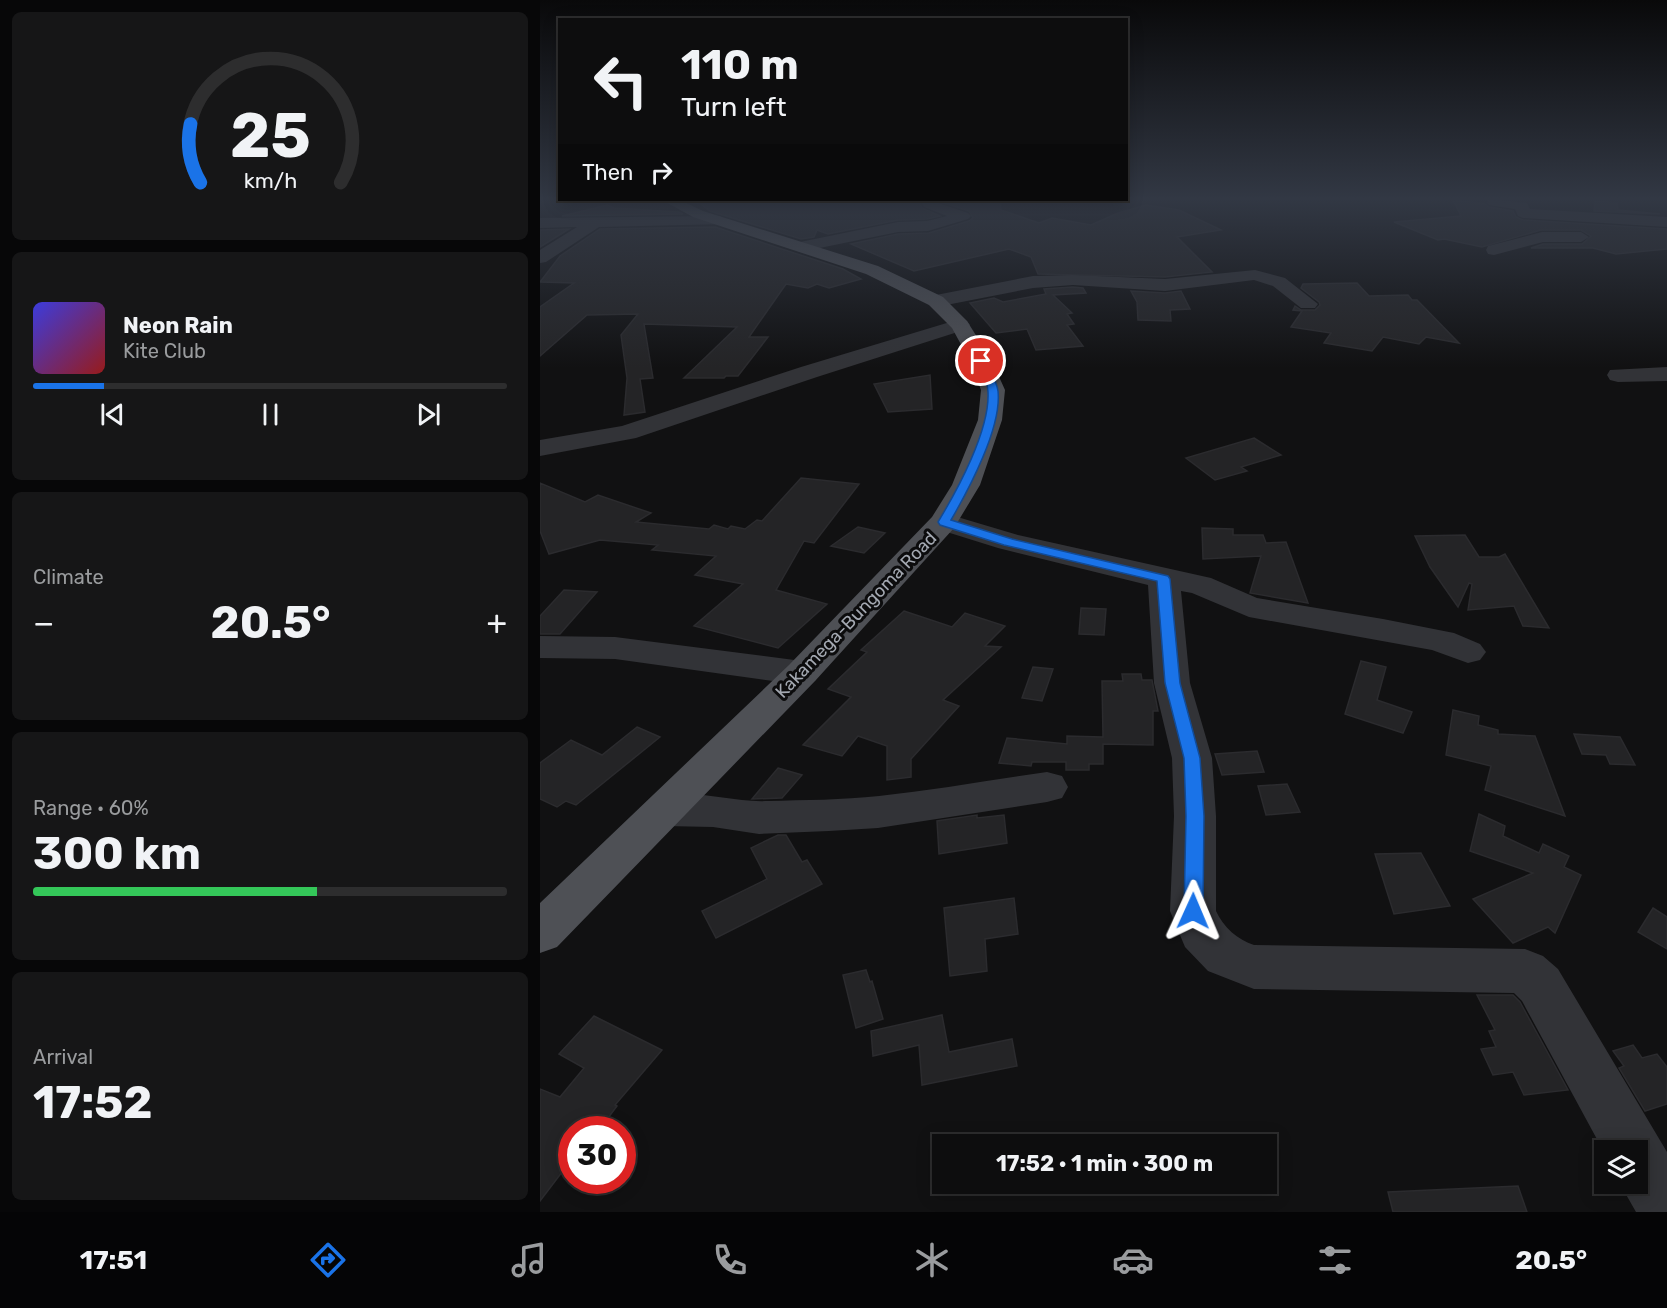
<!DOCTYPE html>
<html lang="en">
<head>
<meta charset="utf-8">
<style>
  :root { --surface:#0d0d0e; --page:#161617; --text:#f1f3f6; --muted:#9a9c9e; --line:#2d2d2e; --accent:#1a73e8 }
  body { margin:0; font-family:Rubik,sans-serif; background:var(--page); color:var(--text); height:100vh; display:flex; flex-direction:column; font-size:22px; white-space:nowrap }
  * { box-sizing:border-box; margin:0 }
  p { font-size:20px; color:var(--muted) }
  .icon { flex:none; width:33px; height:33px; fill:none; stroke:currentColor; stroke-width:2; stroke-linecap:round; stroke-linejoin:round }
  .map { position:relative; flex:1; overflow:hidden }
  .drawer { display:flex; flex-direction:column; gap:12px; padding:12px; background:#070708; width:540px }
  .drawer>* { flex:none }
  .hud { position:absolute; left:18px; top:18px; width:570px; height:183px; border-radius:0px; box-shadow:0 3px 15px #0003,0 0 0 2px var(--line); background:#0d0d0e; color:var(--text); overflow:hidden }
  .fabs { position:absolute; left:1054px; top:1140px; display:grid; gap:12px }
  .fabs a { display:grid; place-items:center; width:54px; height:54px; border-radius:0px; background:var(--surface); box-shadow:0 3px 15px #0003,0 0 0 2px var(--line); font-size:30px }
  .speed { position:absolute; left:18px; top:1116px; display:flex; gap:12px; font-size:30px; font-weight:700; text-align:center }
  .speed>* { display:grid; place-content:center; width:78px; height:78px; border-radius:50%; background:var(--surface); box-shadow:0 3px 15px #0003,0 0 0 2px var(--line); line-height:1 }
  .speed .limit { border:9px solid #d22; background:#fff; color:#111 }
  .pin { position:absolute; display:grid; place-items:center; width:51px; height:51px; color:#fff; margin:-26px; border:3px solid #fff; border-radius:50%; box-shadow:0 2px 6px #0007 }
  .me { position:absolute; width:66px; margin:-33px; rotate:1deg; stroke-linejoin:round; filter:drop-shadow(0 0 4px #0008) }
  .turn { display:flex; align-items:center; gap:21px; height:126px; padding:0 24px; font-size:27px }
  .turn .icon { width:78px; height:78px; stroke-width:2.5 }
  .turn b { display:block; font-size:42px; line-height:51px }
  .then { display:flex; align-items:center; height:57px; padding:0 24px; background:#0003; gap:12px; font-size:22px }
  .big { font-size:45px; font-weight:700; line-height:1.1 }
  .drawer .card { flex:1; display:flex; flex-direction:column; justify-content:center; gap:9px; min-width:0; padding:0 21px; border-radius:9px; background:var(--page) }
  .drawer .dial { align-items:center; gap:0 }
  .dial svg { height:156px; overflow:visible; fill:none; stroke:var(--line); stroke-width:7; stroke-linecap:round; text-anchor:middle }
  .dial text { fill:var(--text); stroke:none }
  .song { display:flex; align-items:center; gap:18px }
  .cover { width:72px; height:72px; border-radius:9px; background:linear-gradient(135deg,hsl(240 70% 55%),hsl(0 70% 35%)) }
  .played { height:6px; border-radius:3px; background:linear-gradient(90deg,var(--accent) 15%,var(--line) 15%) }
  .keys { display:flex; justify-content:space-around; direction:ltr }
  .heat { display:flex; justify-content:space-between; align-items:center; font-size:33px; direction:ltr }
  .charge { height:9px; border-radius:4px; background:linear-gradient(90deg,#34c759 60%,var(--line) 0) }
  .trip { position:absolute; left:392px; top:1134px; width:345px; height:60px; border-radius:0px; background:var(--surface); box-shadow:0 3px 15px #0003,0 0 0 2px var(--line); font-weight:700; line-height:60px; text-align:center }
  .tabs { display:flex; height:96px; justify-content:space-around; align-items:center; background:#050506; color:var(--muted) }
  .tabs .icon { width:42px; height:42px }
  .tabs .on { color:var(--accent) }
  .tabs b { font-size:27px; color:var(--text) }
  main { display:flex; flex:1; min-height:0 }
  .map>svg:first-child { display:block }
  .building { fill:#242426; stroke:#2b2b2e; stroke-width:1.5 }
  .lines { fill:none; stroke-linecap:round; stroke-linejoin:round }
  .minor { fill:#323337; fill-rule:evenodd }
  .major { fill:#4e5055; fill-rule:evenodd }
  .route { fill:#1a73e8; stroke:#114b97; stroke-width:1.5 }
  .labels { text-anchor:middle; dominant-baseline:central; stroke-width:6; stroke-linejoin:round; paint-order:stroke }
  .street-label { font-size:18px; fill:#a3a8b1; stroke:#0c0c0d }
</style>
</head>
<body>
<main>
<section class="drawer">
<div class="card dial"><svg viewBox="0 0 100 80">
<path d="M14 69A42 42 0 1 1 86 69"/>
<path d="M14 69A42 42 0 0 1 9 39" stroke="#1a73e8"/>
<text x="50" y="56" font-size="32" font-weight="700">25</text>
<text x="50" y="72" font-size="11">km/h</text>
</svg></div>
<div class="card">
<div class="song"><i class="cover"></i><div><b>Neon Rain</b><p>Kite Club</p></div></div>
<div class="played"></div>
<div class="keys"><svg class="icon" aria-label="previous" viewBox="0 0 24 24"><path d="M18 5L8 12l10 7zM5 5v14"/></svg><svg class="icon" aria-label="pause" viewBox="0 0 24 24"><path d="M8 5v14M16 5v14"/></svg><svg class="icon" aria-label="next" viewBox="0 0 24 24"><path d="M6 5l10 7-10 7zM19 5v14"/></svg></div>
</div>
<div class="card"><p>Climate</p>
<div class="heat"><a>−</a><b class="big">20.5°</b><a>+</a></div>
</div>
<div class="card"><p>Range · 60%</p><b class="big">300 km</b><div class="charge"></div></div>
<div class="card"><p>Arrival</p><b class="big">17:52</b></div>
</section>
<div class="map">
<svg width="1127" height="1212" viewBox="0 0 1127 1212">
  <rect width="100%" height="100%" fill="#111112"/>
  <g class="building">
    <path d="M202,200H382L380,203L382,208L400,216L387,219L358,220L288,234L277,230L274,237L261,239L170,211L162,205Z"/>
    <path d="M395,200H460L461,210L499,223L512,218L551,225L578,213L606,205L639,210L681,230L637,237L672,272L625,277L498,274L491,257L469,249L374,271L311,244L358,234L389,233L429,221L433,218L429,211Z"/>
    <path d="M913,200L945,204L949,207L973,211L976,217L983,220L1127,229V249L1076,254L1053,248H991L1003,244H1042L1051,236L1041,230H1001L942,247L904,239L898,240L854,222L921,216Z"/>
    <path d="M1055,201L1077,203L1078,210L1120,214L1054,211Z"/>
    <path d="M67,205L74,208L139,212L143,214L22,216Z"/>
    <path d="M175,227L303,269L321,279L289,288L277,284L268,288L246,284L209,337H228L198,376H186L184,378H144L197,327L104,324L113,378L100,379L105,412L84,415L87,378L81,335L98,314L47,315L0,356V307L34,283L0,282L20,256L60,229Z"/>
    <path d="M29,229L0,247V230Z"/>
    <path d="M817,283L829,296L868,295L872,300H877L919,343L886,337L879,344L843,337L832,351L784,343L791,333L751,327L762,311L753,310L755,306L761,310H775L780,305L779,302L761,288L763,284Z"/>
    <path d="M533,287L543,288L546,293L513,295L532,313L527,314L534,324L527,325L543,346L496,350L487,329L456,333L430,303L454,298L463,302L506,294L504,289Z"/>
    <path d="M591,291L625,293L641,291L650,309L630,310L631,321L598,320L597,302Z"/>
    <path d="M390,375L392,409L348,412L334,384Z"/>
    <path d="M714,438L741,455L701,467L707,471L675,480L646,458Z"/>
    <path d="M261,478L319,484L274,543L264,541L236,590L287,604L238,648L154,626L203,584L155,575L176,556L112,550L118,545L60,540L9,554L0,531V483L45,502L58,495L111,513L96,522L169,529L174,525L188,529L191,526L205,529L217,520L222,521Z"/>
    <path d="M318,527L345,533L324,553L291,546Z"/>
    <path d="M662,528L693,529V535H723L726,543L746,542L768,603L710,593L721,556L663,559Z"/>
    <path d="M925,535L939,557H959L965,554L1009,628L983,626L974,606L928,610L932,584L929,583L918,607L890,567L875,536Z"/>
    <path d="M24,590L57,592L20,634H0V616Z"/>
    <path d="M541,608L566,609L564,635L539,634Z"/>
    <path d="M364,611L412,627L425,613L465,626L445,646L461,647L403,700L419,706L371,759V777L347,780V746L318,736L302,756L263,745L311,697L288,689L327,652L321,650Z"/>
    <path d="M821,661L846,667L837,700L872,712L863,733L805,714Z"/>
    <path d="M493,667L513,669L502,701L482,698Z"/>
    <path d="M582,674H601L602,680H612L618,711H613V745L563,744V764H549V770H526V762H492L491,766L459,763L467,738L527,744V736L563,737L562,681H583Z"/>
    <path d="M913,710L939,716L938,725L958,730V734L995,736L1025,816L945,790L951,766L906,755Z"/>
    <path d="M97,727L120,737L36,805L26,801L17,807L0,799V763L31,740L62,755Z"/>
    <path d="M1034,734L1080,737L1095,765L1070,764L1066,755L1042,754Z"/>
    <path d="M717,751L724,772L682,775L675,754Z"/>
    <path d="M238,768L262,775L242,798L212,799Z"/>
    <path d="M747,784L760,812L726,815L718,786Z"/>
    <path d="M939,814L965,826L963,836L999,853L1003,844L1029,856L1024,867L1041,875L1015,933L1008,927L973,943L933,899L993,873L930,851Z"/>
    <path d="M437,815V818L464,815L467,843L399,854L397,821Z"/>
    <path d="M238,835H246L262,862L267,860L282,884L176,938L162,911L227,879L211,848Z"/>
    <path d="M881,853L910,906L854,914L835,854Z"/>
    <path d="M474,898L478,934L445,939L447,971L410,976L404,908Z"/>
    <path d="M1113,908L1127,917V949L1098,932Z"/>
    <path d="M326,970L330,982L332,981L343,1019L316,1028L303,975Z"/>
    <path d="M937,995H973L980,1002L1028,1090L984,1095L973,1072L953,1075L941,1049L956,1047L949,1031L955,1030Z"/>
    <path d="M402,1015L409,1052L472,1039L477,1066L382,1085L379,1045L333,1056L331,1031Z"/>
    <path d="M54,1016L122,1050L75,1105L77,1106L59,1130H32V1159L0,1201V1089L20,1097L44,1068L19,1054Z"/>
    <path d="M1093,1045L1102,1058L1117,1054L1127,1067V1104L1105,1111L1079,1068L1084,1066L1073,1051Z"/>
    <path d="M978,1186L987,1212H853L848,1192Z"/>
  </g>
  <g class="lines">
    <g class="minor">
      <path d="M949,199L987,203L990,209L1127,217V227L983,218L978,216L975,209L949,205L947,202Z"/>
      <path d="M389,200L428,213L431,216L428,219L388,231L358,232L260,252L252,247L260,242L358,222L387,221L407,216L384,207L382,204L384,201Z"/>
      <path d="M180,216L188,221L186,224L59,227L6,262L0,263V250L37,227L0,228V218Z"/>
      <path d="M1002,232H1041L1049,237L1041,242H1003L954,255L948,254L946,250L948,246Z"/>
      <path d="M715,270L745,278L778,304L775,308H761L733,286L714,280L625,291L533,285L493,288L396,307L389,305L386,301L389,297L396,295L493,276L533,275L625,279Z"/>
      <path d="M420,319L427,321L430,325L427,329L277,377L96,438L0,456V440L82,426L261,367Z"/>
      <path d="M1127,367V381L1078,382L1070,380L1067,375L1070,370Z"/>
      <path d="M404,513L478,535L671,578L717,598L843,619L914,633L940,644L946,652L940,660L928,663L892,650L709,617L652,593L641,591L650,683L672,758L676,816V911C683,927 698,940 714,945L985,949L1003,956L1018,969L1127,1152V1212H1096L1080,1184H1098V1150H1065V1154L982,1001L974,993L714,989L668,971L645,947L630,911L634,816L632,758L614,683L608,585L458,548L394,528L389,522L394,516Z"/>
      <path d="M0,636L75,637L262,661L275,665L280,673L275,681L262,685L75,659L0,658Z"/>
      <path d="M507,772L522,776L528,787L522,798L507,802L338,828L289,831L219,834L173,827L125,826L110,821L104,810L110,799C150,786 189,803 228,801C265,800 302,800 339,796C395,790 451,780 507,772Z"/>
    </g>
    <path class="major" d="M122,200H140L163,211L338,266L403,297L427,321L452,361L465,390L462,420L440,485L414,528L275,681L17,947L0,953V903L249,665L392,517L412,485L438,420L441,390L430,361L412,328L389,305L326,274L153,217Z"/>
  </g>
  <linearGradient id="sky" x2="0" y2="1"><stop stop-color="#09090a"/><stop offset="0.54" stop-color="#323844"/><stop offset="1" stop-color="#323844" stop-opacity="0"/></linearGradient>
  <rect width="1127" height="368" fill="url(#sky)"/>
  <path class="route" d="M438,359L446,361C450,370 457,382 458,391C462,427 429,489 411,520L472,539L628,576L630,579L640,683L660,758L664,816L663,911L660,917L653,919L646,917L644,911L646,816L644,758L625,683L617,581L464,545L400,525L398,522C418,489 450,430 448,392C448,382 441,370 437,361Z"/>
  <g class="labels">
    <g class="street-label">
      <text transform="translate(316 615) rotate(-46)">Kakamega-Bungoma Road</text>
    </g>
  </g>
</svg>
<div class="fabs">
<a><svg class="icon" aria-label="layers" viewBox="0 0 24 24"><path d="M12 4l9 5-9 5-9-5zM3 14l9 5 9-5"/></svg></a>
</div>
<div class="speed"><div class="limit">30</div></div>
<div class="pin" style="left:441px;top:361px;background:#d93025"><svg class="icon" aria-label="arrive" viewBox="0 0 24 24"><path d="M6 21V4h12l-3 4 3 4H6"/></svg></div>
<svg class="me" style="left:653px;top:911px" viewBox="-20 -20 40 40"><path d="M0-17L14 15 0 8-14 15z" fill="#1a73e8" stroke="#fff" stroke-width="4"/></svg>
<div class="trip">17:52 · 1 min · 300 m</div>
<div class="hud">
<div class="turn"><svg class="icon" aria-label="left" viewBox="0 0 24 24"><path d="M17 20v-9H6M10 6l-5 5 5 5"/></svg><div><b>110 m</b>Turn left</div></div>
<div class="then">Then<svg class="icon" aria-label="right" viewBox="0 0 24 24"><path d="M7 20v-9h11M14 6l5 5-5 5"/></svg></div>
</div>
</div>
</main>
<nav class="tabs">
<b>17:51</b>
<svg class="icon on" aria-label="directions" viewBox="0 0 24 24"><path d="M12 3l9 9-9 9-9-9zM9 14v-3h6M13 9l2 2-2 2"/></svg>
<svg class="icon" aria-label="music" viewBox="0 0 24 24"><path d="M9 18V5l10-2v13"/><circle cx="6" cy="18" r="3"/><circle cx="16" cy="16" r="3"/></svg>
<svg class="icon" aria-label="phone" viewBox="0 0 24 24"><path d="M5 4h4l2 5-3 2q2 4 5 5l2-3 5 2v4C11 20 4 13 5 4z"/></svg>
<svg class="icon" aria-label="climate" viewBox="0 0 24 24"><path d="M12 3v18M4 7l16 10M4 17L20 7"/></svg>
<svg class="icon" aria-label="car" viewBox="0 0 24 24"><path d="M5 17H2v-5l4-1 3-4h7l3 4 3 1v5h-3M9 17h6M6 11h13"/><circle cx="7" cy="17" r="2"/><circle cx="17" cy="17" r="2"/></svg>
<svg class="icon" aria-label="filters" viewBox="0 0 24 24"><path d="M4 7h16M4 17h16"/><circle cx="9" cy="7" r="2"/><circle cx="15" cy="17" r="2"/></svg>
<b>20.5°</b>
</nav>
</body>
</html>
